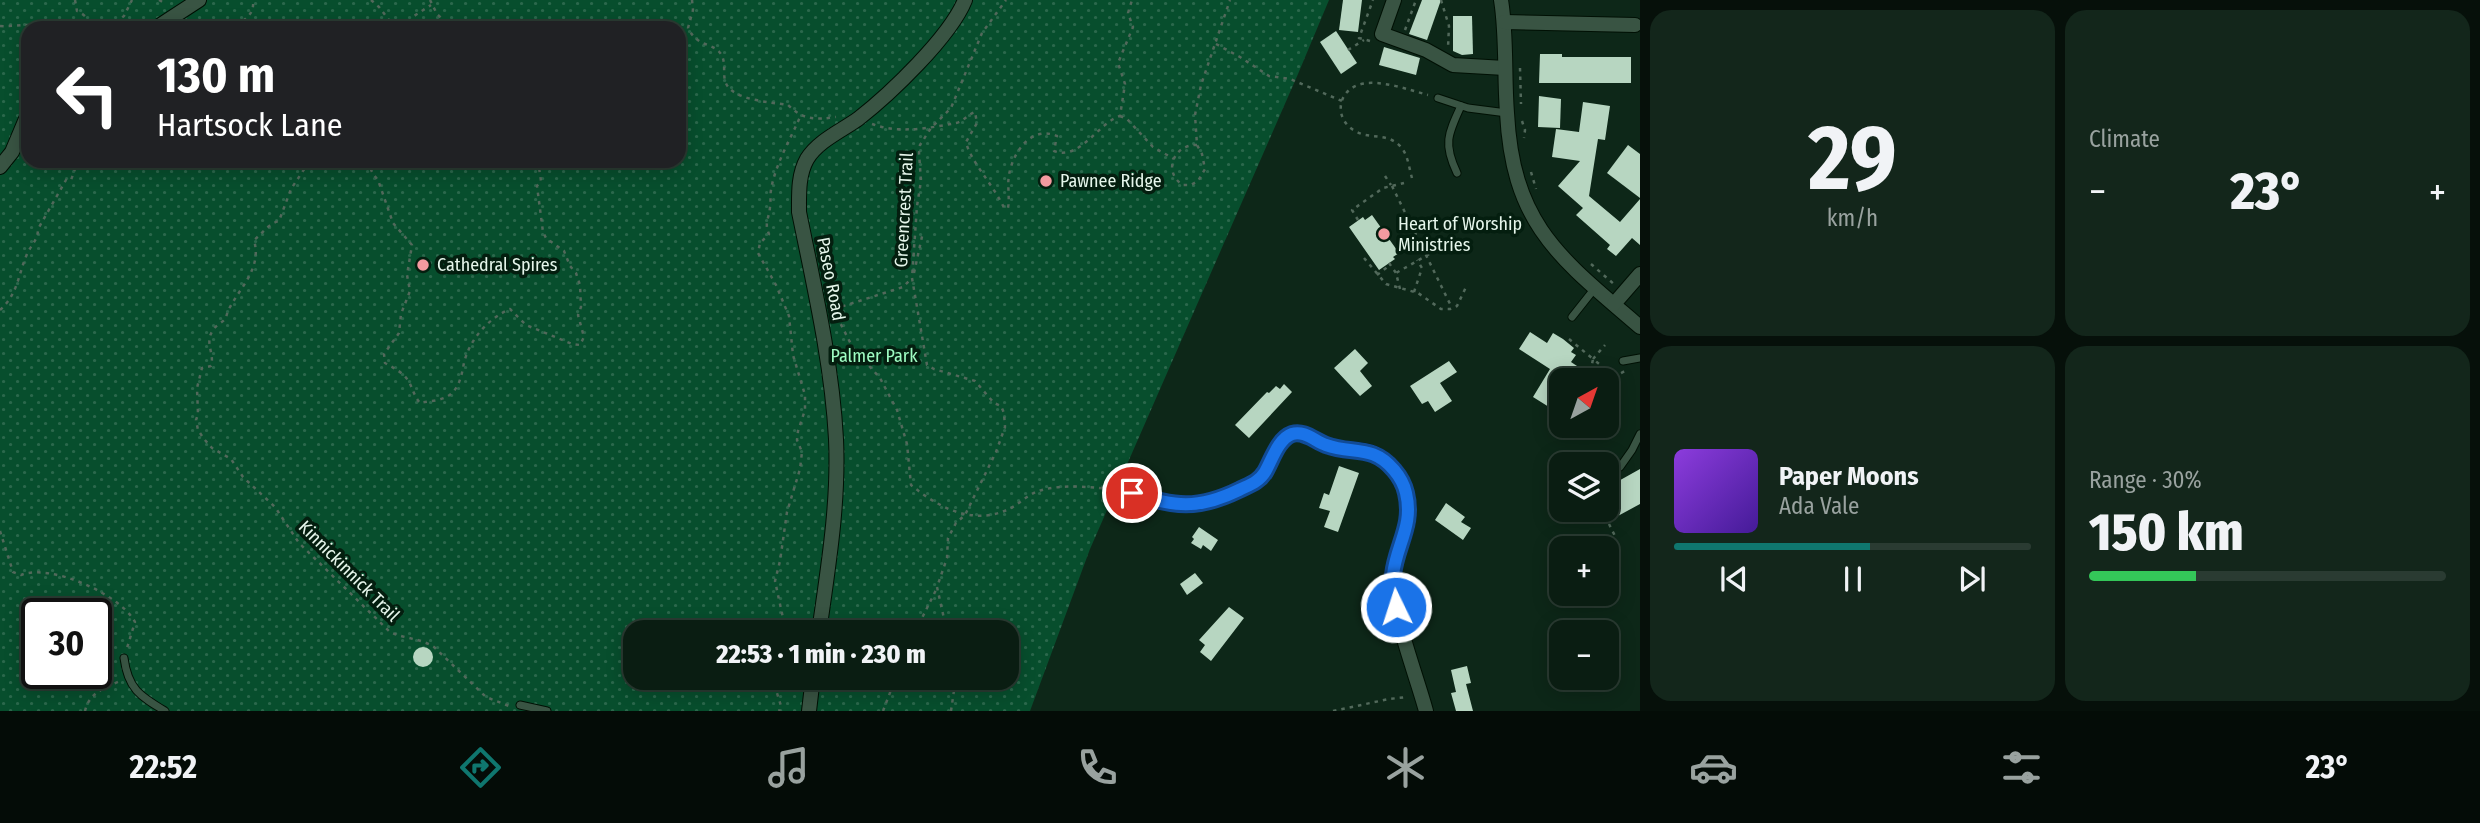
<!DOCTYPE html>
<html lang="en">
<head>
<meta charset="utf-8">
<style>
  :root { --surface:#0a1d12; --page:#13261b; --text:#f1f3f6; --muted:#99a29f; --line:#2a3b32; --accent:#0f766e }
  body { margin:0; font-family:"Fira Sans Condensed",sans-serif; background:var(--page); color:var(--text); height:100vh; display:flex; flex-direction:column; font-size:26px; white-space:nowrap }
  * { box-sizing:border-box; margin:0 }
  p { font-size:23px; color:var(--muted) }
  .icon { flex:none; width:38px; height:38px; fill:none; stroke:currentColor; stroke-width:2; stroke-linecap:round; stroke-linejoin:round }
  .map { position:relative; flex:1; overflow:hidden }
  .panel { display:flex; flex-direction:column; gap:10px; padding:10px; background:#06100a; width:840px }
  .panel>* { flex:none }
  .hud { position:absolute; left:21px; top:21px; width:665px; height:147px; border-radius:21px; box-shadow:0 4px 18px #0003,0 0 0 2px var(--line); background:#202124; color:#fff; overflow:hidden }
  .needle { width:46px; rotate:40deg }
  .buttons { position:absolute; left:1549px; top:368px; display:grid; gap:14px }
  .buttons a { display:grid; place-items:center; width:70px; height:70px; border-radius:14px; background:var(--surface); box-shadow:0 4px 18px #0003,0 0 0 2px var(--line); font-size:35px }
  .speed { position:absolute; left:21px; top:598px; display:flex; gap:14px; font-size:35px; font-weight:700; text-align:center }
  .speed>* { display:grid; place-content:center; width:91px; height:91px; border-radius:50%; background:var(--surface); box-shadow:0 4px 18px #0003,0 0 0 2px var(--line); line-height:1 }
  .speed .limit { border:4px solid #111; border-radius:10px; background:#fff; color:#111 }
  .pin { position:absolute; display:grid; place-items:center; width:60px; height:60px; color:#fff; margin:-30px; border:4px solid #fff; border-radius:50%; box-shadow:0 2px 7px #0007 }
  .me { position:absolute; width:77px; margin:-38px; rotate:356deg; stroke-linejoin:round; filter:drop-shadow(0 0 5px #0008) }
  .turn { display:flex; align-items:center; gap:24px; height:147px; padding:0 21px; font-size:32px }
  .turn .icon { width:91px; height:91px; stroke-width:2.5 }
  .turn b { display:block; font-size:49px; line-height:60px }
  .big { font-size:52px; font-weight:800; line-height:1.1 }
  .panel .tile { flex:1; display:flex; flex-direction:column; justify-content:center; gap:10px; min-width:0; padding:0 24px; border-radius:21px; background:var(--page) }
  .panel .dial { align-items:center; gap:0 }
  .dial b { font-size:91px; line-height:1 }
  .song { display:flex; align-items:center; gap:21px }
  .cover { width:84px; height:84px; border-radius:10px; background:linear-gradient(135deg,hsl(270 70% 55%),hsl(260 70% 35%)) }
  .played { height:7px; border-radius:4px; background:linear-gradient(90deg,var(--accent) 55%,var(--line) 55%) }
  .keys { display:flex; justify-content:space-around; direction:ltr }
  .heat { display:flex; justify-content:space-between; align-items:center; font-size:38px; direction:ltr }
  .charge { height:10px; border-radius:5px; background:linear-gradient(90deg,#34c759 30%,var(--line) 0) }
  .panel .tiles { flex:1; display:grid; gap:10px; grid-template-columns:repeat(2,1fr) }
  .trip { position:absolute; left:623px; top:620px; width:396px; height:70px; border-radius:21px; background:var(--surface); box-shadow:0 4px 18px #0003,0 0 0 2px var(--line); font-weight:800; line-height:70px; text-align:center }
  .dock { display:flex; height:112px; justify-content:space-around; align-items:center; background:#040c07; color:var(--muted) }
  .dock .icon { width:49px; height:49px }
  .dock .current { color:var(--accent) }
  .dock b { font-size:32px; color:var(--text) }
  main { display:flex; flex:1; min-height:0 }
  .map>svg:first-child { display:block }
  .park { fill:url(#park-dots); fill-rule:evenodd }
  .building { fill:#b7d6c1 }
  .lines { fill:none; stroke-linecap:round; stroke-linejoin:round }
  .service-casing { stroke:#001004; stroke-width:9 }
  .minor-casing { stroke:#001004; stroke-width:16 }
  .path { stroke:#52695b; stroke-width:2.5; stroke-dasharray:3.5 5; stroke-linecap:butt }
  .service { stroke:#395443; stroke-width:7 }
  .minor { stroke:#395443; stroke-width:14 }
  .route-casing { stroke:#114b97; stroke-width:18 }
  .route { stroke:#1a73e8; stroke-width:12 }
  .poi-dot { fill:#f49aa0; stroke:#041e0f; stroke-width:2.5 }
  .labels { text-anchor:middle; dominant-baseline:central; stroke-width:7; stroke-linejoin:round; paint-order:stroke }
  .poi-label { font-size:18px; fill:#e6f6eb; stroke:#041e0f; text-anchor:start }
  .street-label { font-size:18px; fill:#e6f6eb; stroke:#041e0f }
  .park-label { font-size:18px; fill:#9ffdc3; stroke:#041e0f }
</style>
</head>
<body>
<main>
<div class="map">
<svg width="1640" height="711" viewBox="0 0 1640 711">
  <defs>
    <pattern id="park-dots" width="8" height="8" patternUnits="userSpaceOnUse" patternTransform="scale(1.75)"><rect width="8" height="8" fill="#074e2d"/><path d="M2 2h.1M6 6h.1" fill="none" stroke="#2b684c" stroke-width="1.8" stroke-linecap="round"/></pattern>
  </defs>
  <rect width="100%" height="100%" fill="#0d2718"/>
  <path class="park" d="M0,0H1329L1298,74L1090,549L1030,711H0ZM28,28H679V161H28ZM37,614H96V674H37ZM635,632H1006V677H635Z"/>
  <g class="building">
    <path d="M1343,0H1362L1358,32L1339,30Z"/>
    <path d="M1422,0H1441L1427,40L1409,34Z"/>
    <path d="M1453,16H1472L1473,54L1462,55L1453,51Z"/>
    <path d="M1336,31L1357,63L1341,74L1320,42Z"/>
    <path d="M1384,47L1420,58L1416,75L1379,65Z"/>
    <path d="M1540,54H1562V57H1631V83H1539Z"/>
    <path d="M1539,96L1561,99L1560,128L1538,127Z"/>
    <path d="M1583,102L1610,106L1605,140L1598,139L1589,196L1620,222L1640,199V245L1632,238L1616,256L1607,249L1610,245L1576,215L1583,208L1558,186L1580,161L1552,157L1556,129L1579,132Z"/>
    <path d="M1628,145L1640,154V198L1607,173Z"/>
    <path d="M1372,215L1399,253L1393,257L1395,259L1379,270L1349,227L1363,217L1365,220Z"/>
    <path d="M1530,332L1547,343L1553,333L1563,339L1574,348L1571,352L1576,355L1571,362L1583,370L1576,380H1561V388L1549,407L1533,397L1550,369L1519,349Z"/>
    <path d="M1355,349L1368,363L1360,371L1372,386L1360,396L1334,368Z"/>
    <path d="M1449,361L1457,372L1440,383L1452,401L1435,412L1428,401L1422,404L1410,386Z"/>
    <path d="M1284,384L1292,392L1249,438L1235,425L1267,392L1269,393L1276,386L1280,389Z"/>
    <path d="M1339,466L1359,473L1338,532L1324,527L1330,511L1319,508L1324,493L1329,495Z"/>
    <path d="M1640,469V504L1605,523L1597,509H1606V488Z"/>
    <path d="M1446,503L1465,517L1461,522L1471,528L1463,540L1435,520Z"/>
    <path d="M1199,527L1218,540L1211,551L1203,545L1201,549L1191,543L1194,539L1192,537Z"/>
    <path d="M1195,573L1203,583L1187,595L1180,584Z"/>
    <path d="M1229,607L1244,618L1211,661L1200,652L1205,645L1199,640Z"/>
    <circle cx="423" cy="657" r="10"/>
    <path d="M1467,666L1471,683L1466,684L1473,711H1456L1451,693L1456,692L1451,670Z"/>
  </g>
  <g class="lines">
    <g class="service-casing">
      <g id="service">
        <path d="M1438,98L1468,108L1507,113"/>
        <path d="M1457,173C1443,144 1448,134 1461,106"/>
        <path d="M1572,317L1595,288"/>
        <path d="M1623,361L1640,358"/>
        <path d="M1620,467L1632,450L1640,434"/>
        <path d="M124,658C128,689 140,696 165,711"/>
        <path d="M520,705L547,711"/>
      </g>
    </g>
    <g class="minor-casing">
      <g id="minor">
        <path d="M1394,0L1382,34L1426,50L1453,65L1505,68"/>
        <path d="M1501,0C1507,37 1504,75 1507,113C1513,226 1560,258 1640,327"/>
        <path d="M1504,22L1635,25"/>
        <path d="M156,28L199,0"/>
        <path d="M0,167L12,152L28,114"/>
        <path d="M1614,304L1640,274"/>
        <path d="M1132,493C1174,507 1199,510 1240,490C1247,486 1257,483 1262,476C1272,464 1274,444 1288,436C1301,428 1315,442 1327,446C1344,451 1364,447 1379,456C1389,462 1399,473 1403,484C1421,524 1392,548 1393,582C1394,619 1416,674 1426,711"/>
        <path d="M819,632C828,568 839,503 836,439C832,363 814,286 799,212C799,194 798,175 807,159C818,141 841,131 858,119C890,94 950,37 965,0"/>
        <path d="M809,711L813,677"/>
      </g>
    </g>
    <g class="path">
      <path d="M75,0L77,11C85,15 89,18 89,28"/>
      <path d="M159,0L166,4"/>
      <path d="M371,0L379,7L395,28"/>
      <path d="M430,0L437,14L452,28"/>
      <path d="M692,0L693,10L688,28C698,48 713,42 721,54C726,62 723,72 725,81C731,101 772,102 788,105C803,120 815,120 836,117"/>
      <path d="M1441,0L1449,26L1448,48"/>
      <path d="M0,26C16,27 27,22 43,28"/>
      <path d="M109,28L124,16L132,0"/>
      <path d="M241,28V22C250,16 254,11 253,0"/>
      <path d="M405,28L412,24L414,16L431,5"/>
      <path d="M1405,30L1416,0"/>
      <path d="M1370,41L1359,38L1373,0"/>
      <path d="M1216,44L1240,57L1269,76L1290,79L1342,101"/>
      <path d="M1348,50L1364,40"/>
      <path d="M1520,68L1521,104"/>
      <path d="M1120,116L1127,119L1153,147L1174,159"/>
      <path d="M1522,121L1525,130L1524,138"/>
      <path d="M872,124C898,134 930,128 956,123C964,121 968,114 975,112L977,123L966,142C970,161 995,187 1004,208H1008C1010,197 1007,186 1009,175C1013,152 1031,125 1057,136L1054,151C1080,161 1098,123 1120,116L1125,84L1118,63L1133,27L1128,13L1132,0"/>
      <path d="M1197,145C1174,144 1162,172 1183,185H1191L1198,181L1205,169L1202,154L1197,145L1195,115L1201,85L1230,0"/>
      <path d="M303,161L305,168L291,189L279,221C268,224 263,233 254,240C262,268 241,286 229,309C227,312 227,316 225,319C222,323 216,325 213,330C204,343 215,353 211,366L202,368L197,388L198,414L196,420L198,430L204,439L212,448L231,459L243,477L275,507L299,543L390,632C405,639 420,638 434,647L486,697L509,706"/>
      <path d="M367,161L373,174L378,180L393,223L412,245L407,275L410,291L401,314L399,333L384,354L385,363C394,368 404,373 409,382C413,389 414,396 420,403C429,401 440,401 448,396C458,390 461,378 463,368C467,342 487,319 510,309L526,325L572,344L580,345L584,337L578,315L581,307L580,285L576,273L570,266L564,251L546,238L543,232L537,186L541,181L538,161"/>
      <path d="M1531,172L1536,189"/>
      <path d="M1385,176L1391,185"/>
      <path d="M1412,178C1409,168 1408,155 1401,147C1388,132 1370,140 1355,131C1335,120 1336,93 1358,85C1376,78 1410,90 1428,95"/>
      <path d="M1392,186L1452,308"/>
      <path d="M1358,220L1352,210L1383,188L1404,183"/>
      <path d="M1364,258L1386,284L1418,293L1441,309H1450L1457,306L1466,287"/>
      <path d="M1389,263L1396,273"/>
      <path d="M1591,264L1615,285"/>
      <path d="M914,273L923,232"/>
      <path d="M1377,275L1390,265"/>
      <path d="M1400,289L1396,273L1445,245"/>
      <path d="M1414,292L1422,268L1417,260"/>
      <path d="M833,309L853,348L880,378L897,410L907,444L911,485C939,508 973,526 1009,509C1018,505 1026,496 1036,492C1058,483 1099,487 1121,491"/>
      <path d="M834,309L903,287L911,279"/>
      <path d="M0,310C18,294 18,275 27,254C31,245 38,240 38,229L66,180H71L78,161"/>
      <path d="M1569,339L1593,359"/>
      <path d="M1593,359L1605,345"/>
      <path d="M1589,377L1604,368"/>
      <path d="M1589,380L1593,359L1615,377"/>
      <path d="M1598,380L1599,371"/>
      <path d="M1606,381L1625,371"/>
      <path d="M1609,524L1616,538"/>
      <path d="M0,531L13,572L21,575C50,563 120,594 135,622L127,648"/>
      <path d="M781,632L783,618L775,581L780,561L787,512L800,469L802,452L797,440L798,431L805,410V395L793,355L789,316L776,285L758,253L760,243L769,234C764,223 769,219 770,207C771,202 770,196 771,190C775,165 790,140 800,117"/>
      <path d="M915,632L937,588"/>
      <path d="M947,632L937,587L947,558L948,538L956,523L965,515L996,452L1005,427L1004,413L1001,406L994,403L975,381L934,369L927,365L912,278L917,206L921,181L919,153L920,145L931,128L951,108L982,33L1006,0"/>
      <path d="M772,677L781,706L779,711"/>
      <path d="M85,711C89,693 104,688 120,681"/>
      <path d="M883,711L896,677"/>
      <path d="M951,711L956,677"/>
      <path d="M1333,711L1389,699L1407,697"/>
    </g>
    <use href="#service" class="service"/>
    <use href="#minor" class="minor"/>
  </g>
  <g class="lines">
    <g class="route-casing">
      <path id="route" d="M1132,493C1174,507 1198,510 1239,490C1249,485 1259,482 1265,472C1272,460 1278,439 1292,434C1304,430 1315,441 1326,445C1353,455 1372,444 1394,470C1400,477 1404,484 1406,493C1414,526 1396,545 1393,575C1392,586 1394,597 1396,607"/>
    </g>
    <use href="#route" class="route"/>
  </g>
  <g class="poi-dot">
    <circle cx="1046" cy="181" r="7"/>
    <circle cx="1384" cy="234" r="7"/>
    <circle cx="423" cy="265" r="7"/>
  </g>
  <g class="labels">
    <g class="poi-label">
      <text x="1060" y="181">Pawnee Ridge</text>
      <text x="1398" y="224">Heart of Worship<tspan x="1398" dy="21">Ministries</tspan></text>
      <text x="437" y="265">Cathedral Spires</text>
    </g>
    <g class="street-label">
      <text transform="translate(904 210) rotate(-87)">Greencrest Trail</text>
      <text transform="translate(831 279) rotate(79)">Paseo Road</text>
      <text transform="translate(349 571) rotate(45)">Kinnickinnick Trail</text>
    </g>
    <g class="park-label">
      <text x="874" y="356">Palmer Park</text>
    </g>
  </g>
</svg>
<div class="buttons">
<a><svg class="needle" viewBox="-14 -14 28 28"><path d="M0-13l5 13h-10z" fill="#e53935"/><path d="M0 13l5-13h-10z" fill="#99a29f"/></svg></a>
<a><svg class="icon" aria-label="layers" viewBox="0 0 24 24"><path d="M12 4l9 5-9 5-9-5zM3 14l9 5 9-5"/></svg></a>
<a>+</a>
<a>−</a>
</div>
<div class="speed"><div class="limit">30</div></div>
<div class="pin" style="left:1132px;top:493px;background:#d93025"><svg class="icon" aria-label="arrive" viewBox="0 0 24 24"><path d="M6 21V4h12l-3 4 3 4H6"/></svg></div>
<svg class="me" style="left:1396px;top:607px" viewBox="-20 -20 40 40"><circle r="17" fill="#1a73e8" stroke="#fff" stroke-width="3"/><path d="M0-11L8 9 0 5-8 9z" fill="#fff"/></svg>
<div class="trip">22:53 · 1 min · 230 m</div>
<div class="hud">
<div class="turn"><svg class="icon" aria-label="left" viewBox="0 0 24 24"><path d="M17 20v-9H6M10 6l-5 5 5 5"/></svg><div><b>130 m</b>Hartsock Lane</div></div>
</div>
</div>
<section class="panel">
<div class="tiles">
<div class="tile dial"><b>29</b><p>km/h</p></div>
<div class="tile"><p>Climate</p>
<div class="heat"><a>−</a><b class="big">23°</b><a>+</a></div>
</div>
<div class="tile">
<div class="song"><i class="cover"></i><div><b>Paper Moons</b><p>Ada Vale</p></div></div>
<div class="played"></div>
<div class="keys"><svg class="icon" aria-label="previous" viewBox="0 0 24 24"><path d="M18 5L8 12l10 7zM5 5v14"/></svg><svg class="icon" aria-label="pause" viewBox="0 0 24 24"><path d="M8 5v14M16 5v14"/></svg><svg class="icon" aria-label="next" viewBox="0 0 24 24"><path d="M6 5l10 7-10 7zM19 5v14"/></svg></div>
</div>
<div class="tile"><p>Range · 30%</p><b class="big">150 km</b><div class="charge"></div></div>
</div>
</section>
</main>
<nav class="dock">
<b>22:52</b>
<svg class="icon current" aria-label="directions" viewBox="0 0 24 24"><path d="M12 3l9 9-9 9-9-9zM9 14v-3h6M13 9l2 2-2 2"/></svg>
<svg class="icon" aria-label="music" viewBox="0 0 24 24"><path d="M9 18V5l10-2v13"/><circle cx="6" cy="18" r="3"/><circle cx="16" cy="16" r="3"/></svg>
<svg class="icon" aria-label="phone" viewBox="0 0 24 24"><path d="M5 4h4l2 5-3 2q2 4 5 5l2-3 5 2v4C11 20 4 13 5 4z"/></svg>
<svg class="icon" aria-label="climate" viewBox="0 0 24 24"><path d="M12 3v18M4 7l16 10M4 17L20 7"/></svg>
<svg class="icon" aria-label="car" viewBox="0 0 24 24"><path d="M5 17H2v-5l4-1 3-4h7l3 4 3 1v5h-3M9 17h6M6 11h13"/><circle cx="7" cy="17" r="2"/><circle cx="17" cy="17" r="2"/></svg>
<svg class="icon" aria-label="filters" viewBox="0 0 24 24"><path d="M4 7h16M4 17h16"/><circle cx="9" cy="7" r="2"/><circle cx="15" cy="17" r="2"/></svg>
<b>23°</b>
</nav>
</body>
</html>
